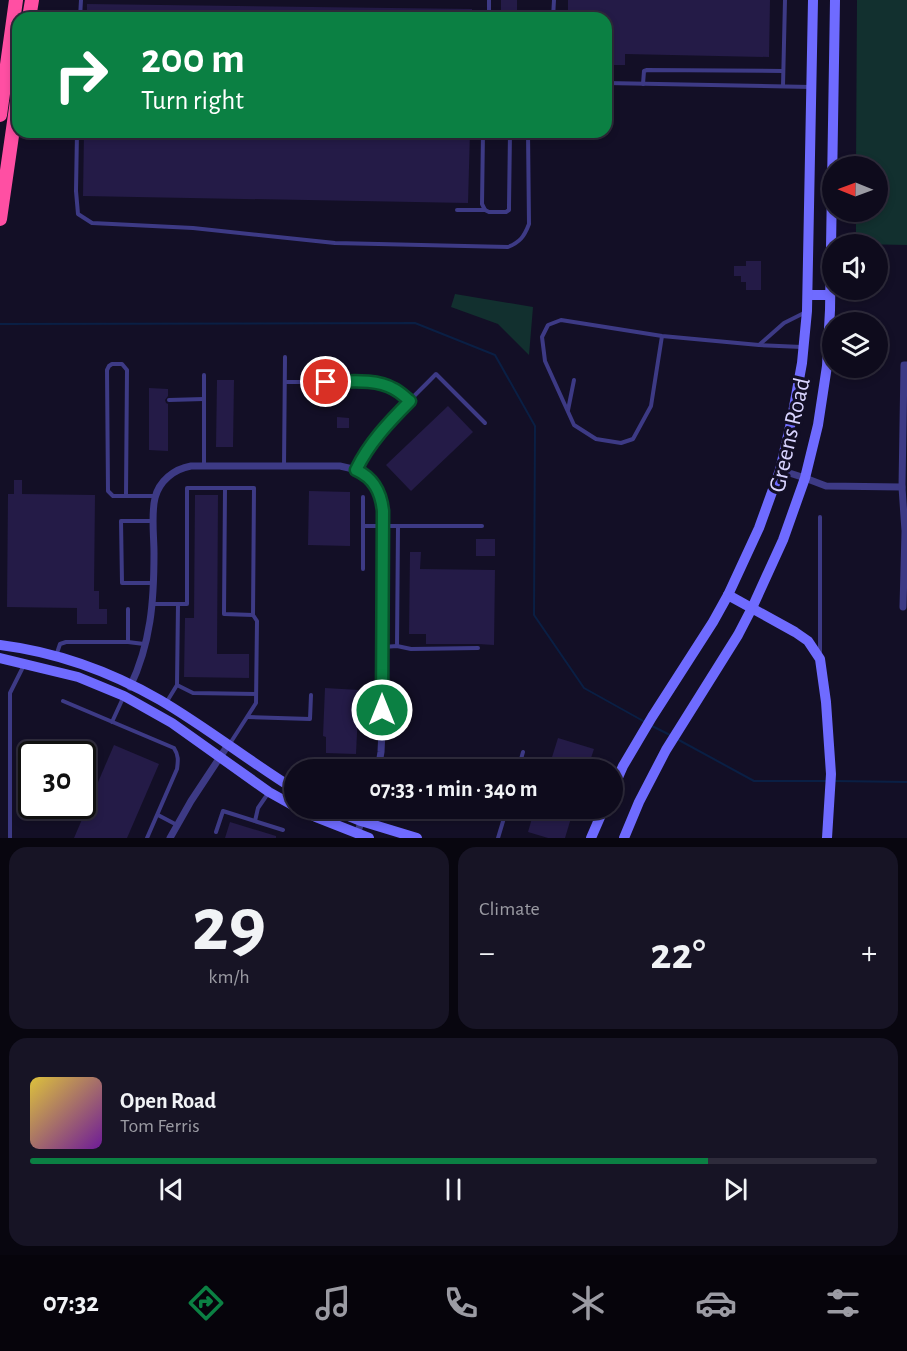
<!DOCTYPE html>
<html lang="en">
<head>
<meta charset="utf-8">
<style>
  :root { --surface:#0e0b1c; --page:#171425; --text:#f1f3f6; --muted:#9b9ba3; --line:#2e2b3b; --accent:#0b8043 }
  body { margin:0; font-family:"Alegreya Sans",sans-serif; background:var(--page); color:var(--text); height:100vh; display:flex; flex-direction:column; font-size:22px; white-space:nowrap }
  * { box-sizing:border-box; margin:0 }
  p { font-size:20px; color:var(--muted) }
  .icon { flex:none; width:33px; height:33px; fill:none; stroke:currentColor; stroke-width:2; stroke-linecap:round; stroke-linejoin:round }
  .map { position:relative; height:838px; overflow:hidden }
  .side { display:flex; flex-direction:column; gap:9px; padding:9px; background:#08060f; flex:1 }
  .side>* { flex:none }
  .banner { position:absolute; left:12px; top:12px; width:600px; height:126px; border-radius:18px; box-shadow:0 3px 9px #0003,0 0 0 2px var(--line); background:#0b8043; color:#fff; overflow:hidden }
  .needle { width:39px; rotate:271deg }
  .tools { position:absolute; left:822px; top:156px; display:grid; gap:12px }
  .tools a { display:grid; place-items:center; width:66px; height:66px; border-radius:50%; background:var(--surface); box-shadow:0 3px 9px #0003,0 0 0 2px var(--line); font-size:30px }
  .speed { position:absolute; left:18px; top:741px; display:flex; gap:12px; font-size:30px; font-weight:700; text-align:center }
  .speed>* { display:grid; place-content:center; width:78px; height:78px; border-radius:50%; background:var(--surface); box-shadow:0 3px 9px #0003,0 0 0 2px var(--line); line-height:1 }
  .speed .limit { border:3px solid #111; border-radius:9px; background:#fff; color:#111 }
  .pin { position:absolute; display:grid; place-items:center; width:51px; height:51px; color:#fff; margin:-26px; border:3px solid #fff; border-radius:50%; box-shadow:0 2px 6px #0007 }
  .me { position:absolute; width:66px; margin:-33px; rotate:0deg; stroke-linejoin:round; filter:drop-shadow(0 0 4px #0008) }
  .turn { display:flex; align-items:center; gap:21px; height:126px; padding:0 30px; font-size:27px }
  .turn .icon { width:78px; height:78px; stroke-width:2.5 }
  .turn b { display:block; font-size:42px; line-height:51px }
  .big { font-size:45px; font-weight:700; line-height:1.1 }
  .side .card { flex:1; display:flex; flex-direction:column; justify-content:center; gap:9px; min-width:0; padding:0 21px; border-radius:18px; background:var(--page) }
  .side .dial { align-items:center; gap:0 }
  .dial b { font-size:78px; line-height:1 }
  .song { display:flex; align-items:center; gap:18px }
  .cover { width:72px; height:72px; border-radius:9px; background:linear-gradient(135deg,hsl(50 70% 55%),hsl(280 70% 35%)) }
  .played { height:6px; border-radius:3px; background:linear-gradient(90deg,var(--accent) 80%,var(--line) 80%) }
  .keys { display:flex; justify-content:space-around; direction:ltr }
  .heat { display:flex; justify-content:space-between; align-items:center; font-size:33px; direction:ltr }
  .side .tiles { flex:1; display:grid; gap:9px; grid-template-columns:1fr 1fr }
  .card:last-child { grid-column:span 2 }
  .trip { position:absolute; left:284px; top:759px; width:339px; height:60px; border-radius:30px; background:var(--surface); box-shadow:0 3px 9px #0003,0 0 0 2px var(--line); font-weight:700; line-height:60px; text-align:center }
  .menu { display:flex; height:96px; justify-content:space-around; align-items:center; background:#06040b; color:var(--muted) }
  .menu .icon { width:42px; height:42px }
  .menu .selected { color:var(--accent) }
  .menu b { font-size:27px; color:var(--text) }
  .map>svg:first-child { display:block }
  .green { fill:#12302f }
  .lines { fill:none; stroke-linecap:round; stroke-linejoin:round }
  .stream { stroke:#0a1f44; stroke-width:2 }
  .building { fill:#241b47 }
  .lane { stroke:#3d3a85; stroke-width:4 }
  .street { stroke:#3d3a85; stroke-width:7 }
  .secondary { stroke:#6f6bff; stroke-width:10 }
  .highway { stroke:#ff4fa3; stroke-width:14 }
  .route-casing { stroke:#07532c; stroke-width:15 }
  .route { stroke:#0b8043; stroke-width:10 }
  .labels { text-anchor:middle; dominant-baseline:central; stroke-width:6; stroke-linejoin:round; paint-order:stroke }
  .street-label { font-size:24px; fill:#d9d4ff; stroke:#130f26 }
</style>
</head>
<body>
<div class="map">
<svg width="907" height="838" viewBox="0 0 907 838">
  <rect width="100%" height="100%" fill="#130f26"/>
  <g class="green">
    <path d="M857,0H907V245L856,244V212H878V166H856Z"/>
    <path d="M455,294L533,307L529,355L498,324L451,307Z"/>
  </g>
  <g class="lines">
    <g class="stream">
      <path d="M0,324L415,323L495,355L535,426L534,615L584,688L645,722"/>
      <path d="M650,725L672,736"/>
      <path d="M677,739L754,781H828"/>
      <path d="M834,781L907,782"/>
    </g>
  </g>
  <g class="building">
    <rect x="501" y="0" width="16" height="18"/>
    <path d="M568,0H770L769,57L625,54V65H606V18H568Z"/>
    <path d="M87,4L472,9V18H87Z"/>
    <path d="M84,132H470L468,203L83,196Z"/>
    <path d="M746,261H761V290H746V282H741V276H734V266H746Z"/>
    <path d="M217,380H234L233,447H216Z"/>
    <path d="M149,388L168,389V396L165,400L166,403L168,404V451L149,450Z"/>
    <path d="M448,406L473,432L411,491L386,465Z"/>
    <path d="M337,417L349,418V428H337Z"/>
    <path d="M14,480H22V494L95,495L94,591H99V609H107V624H77V608L7,607L8,494H14Z"/>
    <path d="M309,491L350,492V546L308,545Z"/>
    <path d="M195,495H218L217,654H249V678L184,677L185,618H194Z"/>
    <rect x="476" y="539" width="19" height="17"/>
    <path d="M410,552H421L420,569L495,570L494,645L478,644H426V634H409Z"/>
    <path d="M325,688L359,690L356,754L326,753V737L323,736Z"/>
    <path d="M558,738L594,749L587,770H548Z"/>
    <path d="M114,745L159,764L127,838H74Z"/>
    <path d="M535,808H574L565,838H548L528,832Z"/>
    <path d="M230,822L276,836V838H225Z"/>
  </g>
  <g class="lines">
    <g class="lane">
      <path d="M80,18L81,0"/>
      <path d="M489,18V0"/>
      <path d="M553,18L554,0"/>
      <path d="M606,83L811,87"/>
      <path d="M643,84L644,71L647,70L783,71"/>
      <path d="M783,86L785,0"/>
      <path d="M77,132L76,191L78,214L92,223L193,228L335,243L508,247C520,242 524,237 529,224L528,132"/>
      <path d="M483,132L482,204L485,210L489,212H506L509,210V206L510,132"/>
      <path d="M457,210H485"/>
      <path d="M662,336L651,406L633,439L621,443L596,439L574,425L545,361L542,337L548,325L561,320L662,336L759,345L802,347"/>
      <path d="M759,345L784,323L804,313"/>
      <path d="M285,382H368C387,385 394,389 410,401"/>
      <path d="M169,400L204,399"/>
      <path d="M568,410L574,380"/>
      <path d="M204,465V375"/>
      <path d="M284,466L285,357"/>
      <path d="M356,470C374,432 407,404 436,374L485,423"/>
      <path d="M225,489L224,614L253,615"/>
      <path d="M126,495L127,370L122,364H112L109,366L107,370L108,491L113,496H154"/>
      <path d="M363,526H482"/>
      <path d="M363,569V497"/>
      <path d="M153,583H122L121,521H153"/>
      <path d="M152,604H187V488H254L253,615L257,621L256,703L229,745"/>
      <path d="M128,642V609"/>
      <path d="M397,646L398,526"/>
      <path d="M383,647L397,646L411,649L478,648"/>
      <path d="M820,652V517"/>
      <path d="M56,656L60,644L66,642H128L144,644"/>
      <path d="M177,685L193,693L256,694"/>
      <path d="M63,701L174,748C179,756 178,761 177,769L147,838"/>
      <path d="M166,703L177,685L178,604"/>
      <path d="M248,717L310,719L311,695"/>
      <path d="M112,722L123,698"/>
      <path d="M518,770L523,752"/>
      <path d="M158,815L177,825"/>
      <path d="M255,821L258,808L269,792"/>
      <path d="M216,832L223,811L283,830"/>
      <path d="M10,838V693L24,665"/>
      <path d="M498,838L507,808"/>
    </g>
    <g class="street">
      <path d="M780,470L805,478L826,486L902,487"/>
      <path d="M903,607L905,531L902,487L904,365H907"/>
      <path d="M130,687C151,643 154,601 154,553C154,536 151,514 155,498C159,481 174,469 191,466H340C368,471 379,483 383,511L382,730L381,752L378,770"/>
      <path d="M357,834L366,808"/>
      <path d="M170,838L191,801L228,745"/>
    </g>
    <g class="secondary">
      <path d="M808,295H830"/>
      <path d="M728,595L795,632L808,641L820,659L826,702L831,774L827,838"/>
      <path d="M0,645C56,652 111,672 160,700C206,727 249,761 294,789"/>
      <path d="M0,658L78,677L124,696L172,723L269,792L294,806"/>
      <path d="M612,791L623,766L652,717L713,622L728,595L759,528L780,470L792,418L802,363L807,311L813,0"/>
      <path d="M299,808L316,817L369,838"/>
      <path d="M329,808L361,821L417,838"/>
      <path d="M591,838L604,808"/>
      <path d="M624,838L639,802L666,750L738,635L752,608L783,540L805,478L818,425L827,366L830,310L835,0"/>
    </g>
    <g class="highway">
      <path d="M29,18L32,0"/>
      <path d="M0,115L16,0"/>
      <path d="M0,219L18,94"/>
    </g>
  </g>
  <g class="lines">
    <g class="route-casing">
      <path id="route" d="M326,382C348,382 375,378 394,389C400,392 405,397 410,401C389,422 369,443 356,470C374,478 381,492 383,511L382,710"/>
    </g>
    <use href="#route" class="route"/>
  </g>
  <g class="labels">
    <g class="street-label">
      <text transform="translate(790 435) rotate(-77)">Greens Road</text>
    </g>
  </g>
</svg>
<div class="tools">
<a><svg class="needle" viewBox="-14 -14 28 28"><path d="M0-13l5 13h-10z" fill="#e53935"/><path d="M0 13l5-13h-10z" fill="#9b9ba3"/></svg></a>
<a><svg class="icon" aria-label="sound" viewBox="0 0 24 24"><path d="M4 9h4l5-4v14l-5-4H4zM17 9q2 3 0 6"/></svg></a>
<a><svg class="icon" aria-label="layers" viewBox="0 0 24 24"><path d="M12 4l9 5-9 5-9-5zM3 14l9 5 9-5"/></svg></a>
</div>
<div class="speed"><div class="limit">30</div></div>
<div class="pin" style="left:326px;top:382px;background:#d93025"><svg class="icon" aria-label="arrive" viewBox="0 0 24 24"><path d="M6 21V4h12l-3 4 3 4H6"/></svg></div>
<svg class="me" style="left:382px;top:710px" viewBox="-20 -20 40 40"><circle r="17" fill="#0b8043" stroke="#fff" stroke-width="3"/><path d="M0-11L8 9 0 5-8 9z" fill="#fff"/></svg>
<div class="trip">07:33 · 1 min · 340 m</div>
<div class="banner">
<div class="turn"><svg class="icon" aria-label="right" viewBox="0 0 24 24"><path d="M7 20v-9h11M14 6l5 5-5 5"/></svg><div><b>200 m</b>Turn right</div></div>
</div>
</div>
<section class="side">
<div class="tiles">
<div class="card dial"><b>29</b><p>km/h</p></div>
<div class="card"><p>Climate</p>
<div class="heat"><a>−</a><b class="big">22°</b><a>+</a></div>
</div>
<div class="card">
<div class="song"><i class="cover"></i><div><b>Open Road</b><p>Tom Ferris</p></div></div>
<div class="played"></div>
<div class="keys"><svg class="icon" aria-label="previous" viewBox="0 0 24 24"><path d="M18 5L8 12l10 7zM5 5v14"/></svg><svg class="icon" aria-label="pause" viewBox="0 0 24 24"><path d="M8 5v14M16 5v14"/></svg><svg class="icon" aria-label="next" viewBox="0 0 24 24"><path d="M6 5l10 7-10 7zM19 5v14"/></svg></div>
</div>
</div>
</section>
<nav class="menu">
<b>07:32</b>
<svg class="icon selected" aria-label="directions" viewBox="0 0 24 24"><path d="M12 3l9 9-9 9-9-9zM9 14v-3h6M13 9l2 2-2 2"/></svg>
<svg class="icon" aria-label="music" viewBox="0 0 24 24"><path d="M9 18V5l10-2v13"/><circle cx="6" cy="18" r="3"/><circle cx="16" cy="16" r="3"/></svg>
<svg class="icon" aria-label="phone" viewBox="0 0 24 24"><path d="M5 4h4l2 5-3 2q2 4 5 5l2-3 5 2v4C11 20 4 13 5 4z"/></svg>
<svg class="icon" aria-label="climate" viewBox="0 0 24 24"><path d="M12 3v18M4 7l16 10M4 17L20 7"/></svg>
<svg class="icon" aria-label="car" viewBox="0 0 24 24"><path d="M5 17H2v-5l4-1 3-4h7l3 4 3 1v5h-3M9 17h6M6 11h13"/><circle cx="7" cy="17" r="2"/><circle cx="17" cy="17" r="2"/></svg>
<svg class="icon" aria-label="filters" viewBox="0 0 24 24"><path d="M4 7h16M4 17h16"/><circle cx="9" cy="7" r="2"/><circle cx="15" cy="17" r="2"/></svg>
</nav>
</body>
</html>
